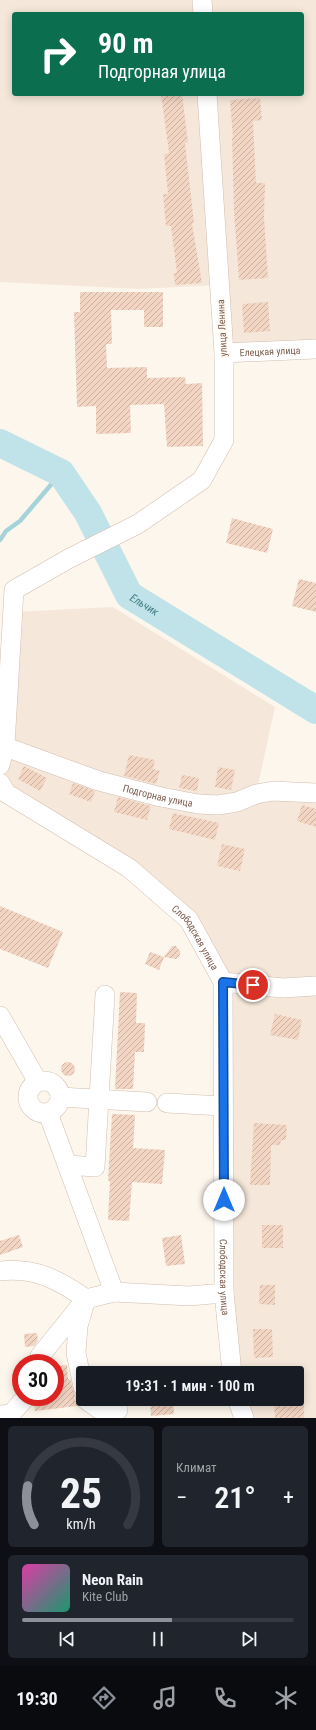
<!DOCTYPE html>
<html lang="ru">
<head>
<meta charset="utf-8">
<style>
  :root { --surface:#171b24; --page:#20242c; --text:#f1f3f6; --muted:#9ea1a6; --line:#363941; --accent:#8c9099 }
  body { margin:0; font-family:"Roboto Condensed",sans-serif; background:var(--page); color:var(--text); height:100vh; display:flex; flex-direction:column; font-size:15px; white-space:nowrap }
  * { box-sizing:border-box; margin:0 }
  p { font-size:13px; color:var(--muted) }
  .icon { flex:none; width:22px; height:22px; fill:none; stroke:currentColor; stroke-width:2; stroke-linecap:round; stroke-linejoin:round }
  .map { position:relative; height:1418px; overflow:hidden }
  .side { display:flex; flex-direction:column; gap:8px; padding:8px; background:#0d0f14; flex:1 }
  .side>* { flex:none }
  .top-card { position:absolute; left:12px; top:12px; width:292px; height:84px; border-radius:4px; box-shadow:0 2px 10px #0003; background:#0b6e4f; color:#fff; overflow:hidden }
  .speed { position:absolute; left:12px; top:1354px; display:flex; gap:8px; font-size:20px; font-weight:700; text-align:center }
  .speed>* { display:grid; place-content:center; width:52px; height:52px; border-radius:50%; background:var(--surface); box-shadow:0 2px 10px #0003; line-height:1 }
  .speed .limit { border:6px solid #d22; background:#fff; color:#111 }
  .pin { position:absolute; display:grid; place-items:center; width:34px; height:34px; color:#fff; margin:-17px; border:2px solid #fff; border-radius:50%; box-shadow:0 1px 4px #0007 }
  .me { position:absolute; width:44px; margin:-22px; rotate:0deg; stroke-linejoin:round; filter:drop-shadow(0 0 3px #0008) }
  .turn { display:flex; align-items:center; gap:14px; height:84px; padding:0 20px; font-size:18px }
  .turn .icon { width:52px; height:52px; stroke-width:2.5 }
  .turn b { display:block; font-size:28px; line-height:34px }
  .big { font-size:30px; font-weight:600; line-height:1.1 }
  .side .tile { flex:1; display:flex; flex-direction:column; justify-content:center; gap:6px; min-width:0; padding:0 14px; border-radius:6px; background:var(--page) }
  .side .dial { align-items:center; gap:0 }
  .dial svg { height:104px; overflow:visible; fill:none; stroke:var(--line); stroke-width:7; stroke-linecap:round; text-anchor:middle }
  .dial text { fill:var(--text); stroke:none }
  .song { display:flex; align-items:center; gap:12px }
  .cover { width:48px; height:48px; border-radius:6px; background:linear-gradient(135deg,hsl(320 70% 55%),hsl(160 70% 35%)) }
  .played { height:4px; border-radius:2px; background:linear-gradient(90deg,var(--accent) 55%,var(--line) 55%) }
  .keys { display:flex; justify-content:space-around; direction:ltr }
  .heat { display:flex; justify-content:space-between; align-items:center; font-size:22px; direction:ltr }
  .side .tiles { flex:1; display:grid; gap:8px; grid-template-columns:1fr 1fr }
  .tile:last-child { grid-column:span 2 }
  .trip { position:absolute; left:76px; top:1366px; width:228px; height:40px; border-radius:4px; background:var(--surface); box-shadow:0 2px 10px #0003; font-weight:600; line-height:40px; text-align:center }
  .tabs { display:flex; height:64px; justify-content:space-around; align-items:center; background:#090b0e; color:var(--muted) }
  .tabs .icon { width:28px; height:28px }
  .tabs .selected { color:var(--accent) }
  .tabs b { font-size:18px; color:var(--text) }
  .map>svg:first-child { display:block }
  .residential { fill:#f5e8da; fill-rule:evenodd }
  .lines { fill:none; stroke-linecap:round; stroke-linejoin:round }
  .stream { stroke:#a5d3da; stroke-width:4.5 }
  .river { stroke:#bfe3e8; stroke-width:28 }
  .building { fill:url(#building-hatch) }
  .minor-casing { stroke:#d1beb0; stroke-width:20 }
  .minor { stroke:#fff; stroke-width:19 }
  .route-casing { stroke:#114b97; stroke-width:10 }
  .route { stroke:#1a73e8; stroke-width:7 }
  .labels { text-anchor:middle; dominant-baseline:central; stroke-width:4; stroke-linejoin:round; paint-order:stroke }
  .street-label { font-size:10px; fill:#7a5c4d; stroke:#fffaf3 }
  .water-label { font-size:11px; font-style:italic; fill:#437c86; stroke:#fffaf3 }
</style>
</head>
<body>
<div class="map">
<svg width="316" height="1418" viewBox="0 0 316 1418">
  <defs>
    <pattern id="building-hatch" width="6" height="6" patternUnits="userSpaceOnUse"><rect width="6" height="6" fill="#f3d5c3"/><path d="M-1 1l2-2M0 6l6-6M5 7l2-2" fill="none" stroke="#cab0a1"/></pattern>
  </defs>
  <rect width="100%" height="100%" fill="#fdf6ec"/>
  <g class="residential">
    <path d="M0,0H316V349L224,353L219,285L138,289L0,282ZM14,14H302V94H14Z"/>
    <path d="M113,607L275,707L256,794L316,793V1418H244L237,1399H297V1373H232L223,982L189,920L6,793L0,765L13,612Z"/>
  </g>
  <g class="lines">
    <path class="stream" d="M0,540L6,531L20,521L61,473"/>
    <path class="river" id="s1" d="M0,443L61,473L88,513L129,595L316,710"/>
  </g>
  <g class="building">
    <path d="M161,94H182L188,142L185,143L194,223L192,224L202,283L175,285L174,273H177L171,226H166L163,194H168L164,154L169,153Z"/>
    <path d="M260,98L262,120L253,121L256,183H265L264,217L268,278L239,280L234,212L232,138H233L230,100Z"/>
    <path d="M80,292H163V327H144V310H111L112,344H106L107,368L147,367V378L185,377L186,384L202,383L203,446L167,447L164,404L130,405L131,433L96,434V406L77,407L74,312H80Z"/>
    <path d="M268,302L270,331L244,333L242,304Z"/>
    <path d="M232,518L273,529L267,553L226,543Z"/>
    <path d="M299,579L316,583V612L292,606Z"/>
    <path d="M129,755L155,760L153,769L160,771L156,784L124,776Z"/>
    <path d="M24,766L47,778L40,791L18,779Z"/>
    <path d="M218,767L235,770L231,790L215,787Z"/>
    <path d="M182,775L199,778L197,791L179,788Z"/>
    <path d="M73,783L95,791L91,802L69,794Z"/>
    <path d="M118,797L151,806L147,820L114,812Z"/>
    <path d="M302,805L316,809V827L297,821Z"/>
    <path d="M173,813L219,823L215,840L169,829Z"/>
    <path d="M222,844L245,849L240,871L217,866Z"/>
    <path d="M0,906L63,932L48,968L0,949Z"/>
    <path d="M172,946H176L180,951V955L176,959L164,957Z"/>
    <path d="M150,952L164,957L159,970L145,964Z"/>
    <path d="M120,992L137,993L136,1023H145L144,1052H135L133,1089H115Z"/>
    <path d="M275,1014L302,1020L298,1040L270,1035Z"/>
    <circle cx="68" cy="1069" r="7"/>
    <path d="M112,1114L135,1115L133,1148L165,1150L162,1184L132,1182L129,1221L108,1220L110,1181H108Z"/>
    <path d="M254,1123L287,1125L286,1140H281L280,1145H271L270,1185H250Z"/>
    <rect x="262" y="1225" width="21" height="23"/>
    <path d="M19,1235L23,1247L0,1255V1241Z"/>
    <path d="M181,1235L185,1264L166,1266L162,1238Z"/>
    <path d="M260,1285H275V1305L259,1304Z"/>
    <path d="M253,1329H272L273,1357L254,1358Z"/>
    <path d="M37,1333L38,1341L34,1346L25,1347L24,1334Z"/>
    <path d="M67,1365L68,1379H70L75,1395L74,1398L77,1406L35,1411L34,1405L37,1397H55V1366Z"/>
    <path d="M150,1399H173L174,1414L151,1416Z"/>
    <path d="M304,1405V1418H275L274,1406Z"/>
  </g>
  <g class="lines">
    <g class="minor-casing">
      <g id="minor">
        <path d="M202,0L203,14"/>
        <path id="s2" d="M224,353L316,349"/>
        <path id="s3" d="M0,745L99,781L161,797L198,804L218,805L237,802L256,794L273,791L316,793"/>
        <path d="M0,765L5,745L14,590L70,558L138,524L202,480L224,440V353L207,94"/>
        <path id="s4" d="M0,783L6,793L129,868L189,920L223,982L224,1293L232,1373"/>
        <path d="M223,982L283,988L316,986"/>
        <path d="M0,1016L38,1082"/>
        <circle cx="44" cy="1097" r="16"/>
        <path d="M60,1097L147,1102"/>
        <path d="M167,1103L223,1106"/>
        <path d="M48,1113L114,1292"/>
        <path d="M68,1165L95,1167L105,995"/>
        <path d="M0,1271C35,1267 59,1280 86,1299L78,1326L76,1353L83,1387"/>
        <path d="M38,1363L40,1356L86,1299L114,1292L189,1296L224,1293"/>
        <path d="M85,1399L99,1409L118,1410"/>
        <path d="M237,1399L244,1418"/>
        <path d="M0,1415L11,1414L26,1397"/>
      </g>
    </g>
    <use href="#minor" class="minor"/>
  </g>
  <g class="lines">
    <g class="route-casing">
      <path id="route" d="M224,1200L223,982L253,985"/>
    </g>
    <use href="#route" class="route"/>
  </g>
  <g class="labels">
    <g class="street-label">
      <text transform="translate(222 328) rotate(-93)">улица Ленина</text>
      <text stroke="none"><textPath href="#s2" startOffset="46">Елецкая улица</textPath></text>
      <text stroke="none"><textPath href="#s3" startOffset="166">Подгорная улица</textPath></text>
      <text stroke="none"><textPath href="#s4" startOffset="253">Слободская улица</textPath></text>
      <text stroke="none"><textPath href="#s4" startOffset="601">Слободская улица</textPath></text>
    </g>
    <g class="water-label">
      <text stroke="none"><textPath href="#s1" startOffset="226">Ельчик</textPath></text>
    </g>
  </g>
</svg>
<div class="speed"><div class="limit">30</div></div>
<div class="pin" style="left:253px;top:985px;background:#d93025"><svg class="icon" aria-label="arrive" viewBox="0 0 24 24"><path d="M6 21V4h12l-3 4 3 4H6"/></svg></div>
<svg class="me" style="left:224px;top:1200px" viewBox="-20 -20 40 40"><circle r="19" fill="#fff"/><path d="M0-13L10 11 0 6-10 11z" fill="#1a73e8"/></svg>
<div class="trip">19:31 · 1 мин · 100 m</div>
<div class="top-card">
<div class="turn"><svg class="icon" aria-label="right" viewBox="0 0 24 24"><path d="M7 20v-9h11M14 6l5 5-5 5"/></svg><div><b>90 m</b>Подгорная улица</div></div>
</div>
</div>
<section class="side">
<div class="tiles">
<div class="tile dial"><svg viewBox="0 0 100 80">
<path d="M14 69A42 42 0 1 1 86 69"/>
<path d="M14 69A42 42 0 0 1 9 39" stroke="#8c9099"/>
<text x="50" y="56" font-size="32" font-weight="700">25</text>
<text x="50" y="72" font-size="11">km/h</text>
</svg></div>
<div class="tile"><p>Климат</p>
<div class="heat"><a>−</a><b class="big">21°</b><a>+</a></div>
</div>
<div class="tile">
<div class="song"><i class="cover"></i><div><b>Neon Rain</b><p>Kite Club</p></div></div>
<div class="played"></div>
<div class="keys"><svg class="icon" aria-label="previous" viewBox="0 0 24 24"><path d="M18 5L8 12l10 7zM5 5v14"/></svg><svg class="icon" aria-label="pause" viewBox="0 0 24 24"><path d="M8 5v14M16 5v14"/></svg><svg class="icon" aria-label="next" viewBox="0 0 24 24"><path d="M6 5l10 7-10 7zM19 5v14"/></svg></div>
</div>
</div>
</section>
<nav class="tabs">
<b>19:30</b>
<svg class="icon selected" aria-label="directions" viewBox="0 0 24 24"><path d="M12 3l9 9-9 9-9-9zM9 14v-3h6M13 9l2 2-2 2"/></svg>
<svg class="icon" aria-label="music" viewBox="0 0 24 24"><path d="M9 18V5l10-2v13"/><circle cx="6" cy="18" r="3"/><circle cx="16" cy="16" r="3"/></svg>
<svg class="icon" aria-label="phone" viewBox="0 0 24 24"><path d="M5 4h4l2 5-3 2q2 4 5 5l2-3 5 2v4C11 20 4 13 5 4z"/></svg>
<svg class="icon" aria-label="climate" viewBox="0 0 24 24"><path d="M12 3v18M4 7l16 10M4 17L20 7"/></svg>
</nav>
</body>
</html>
